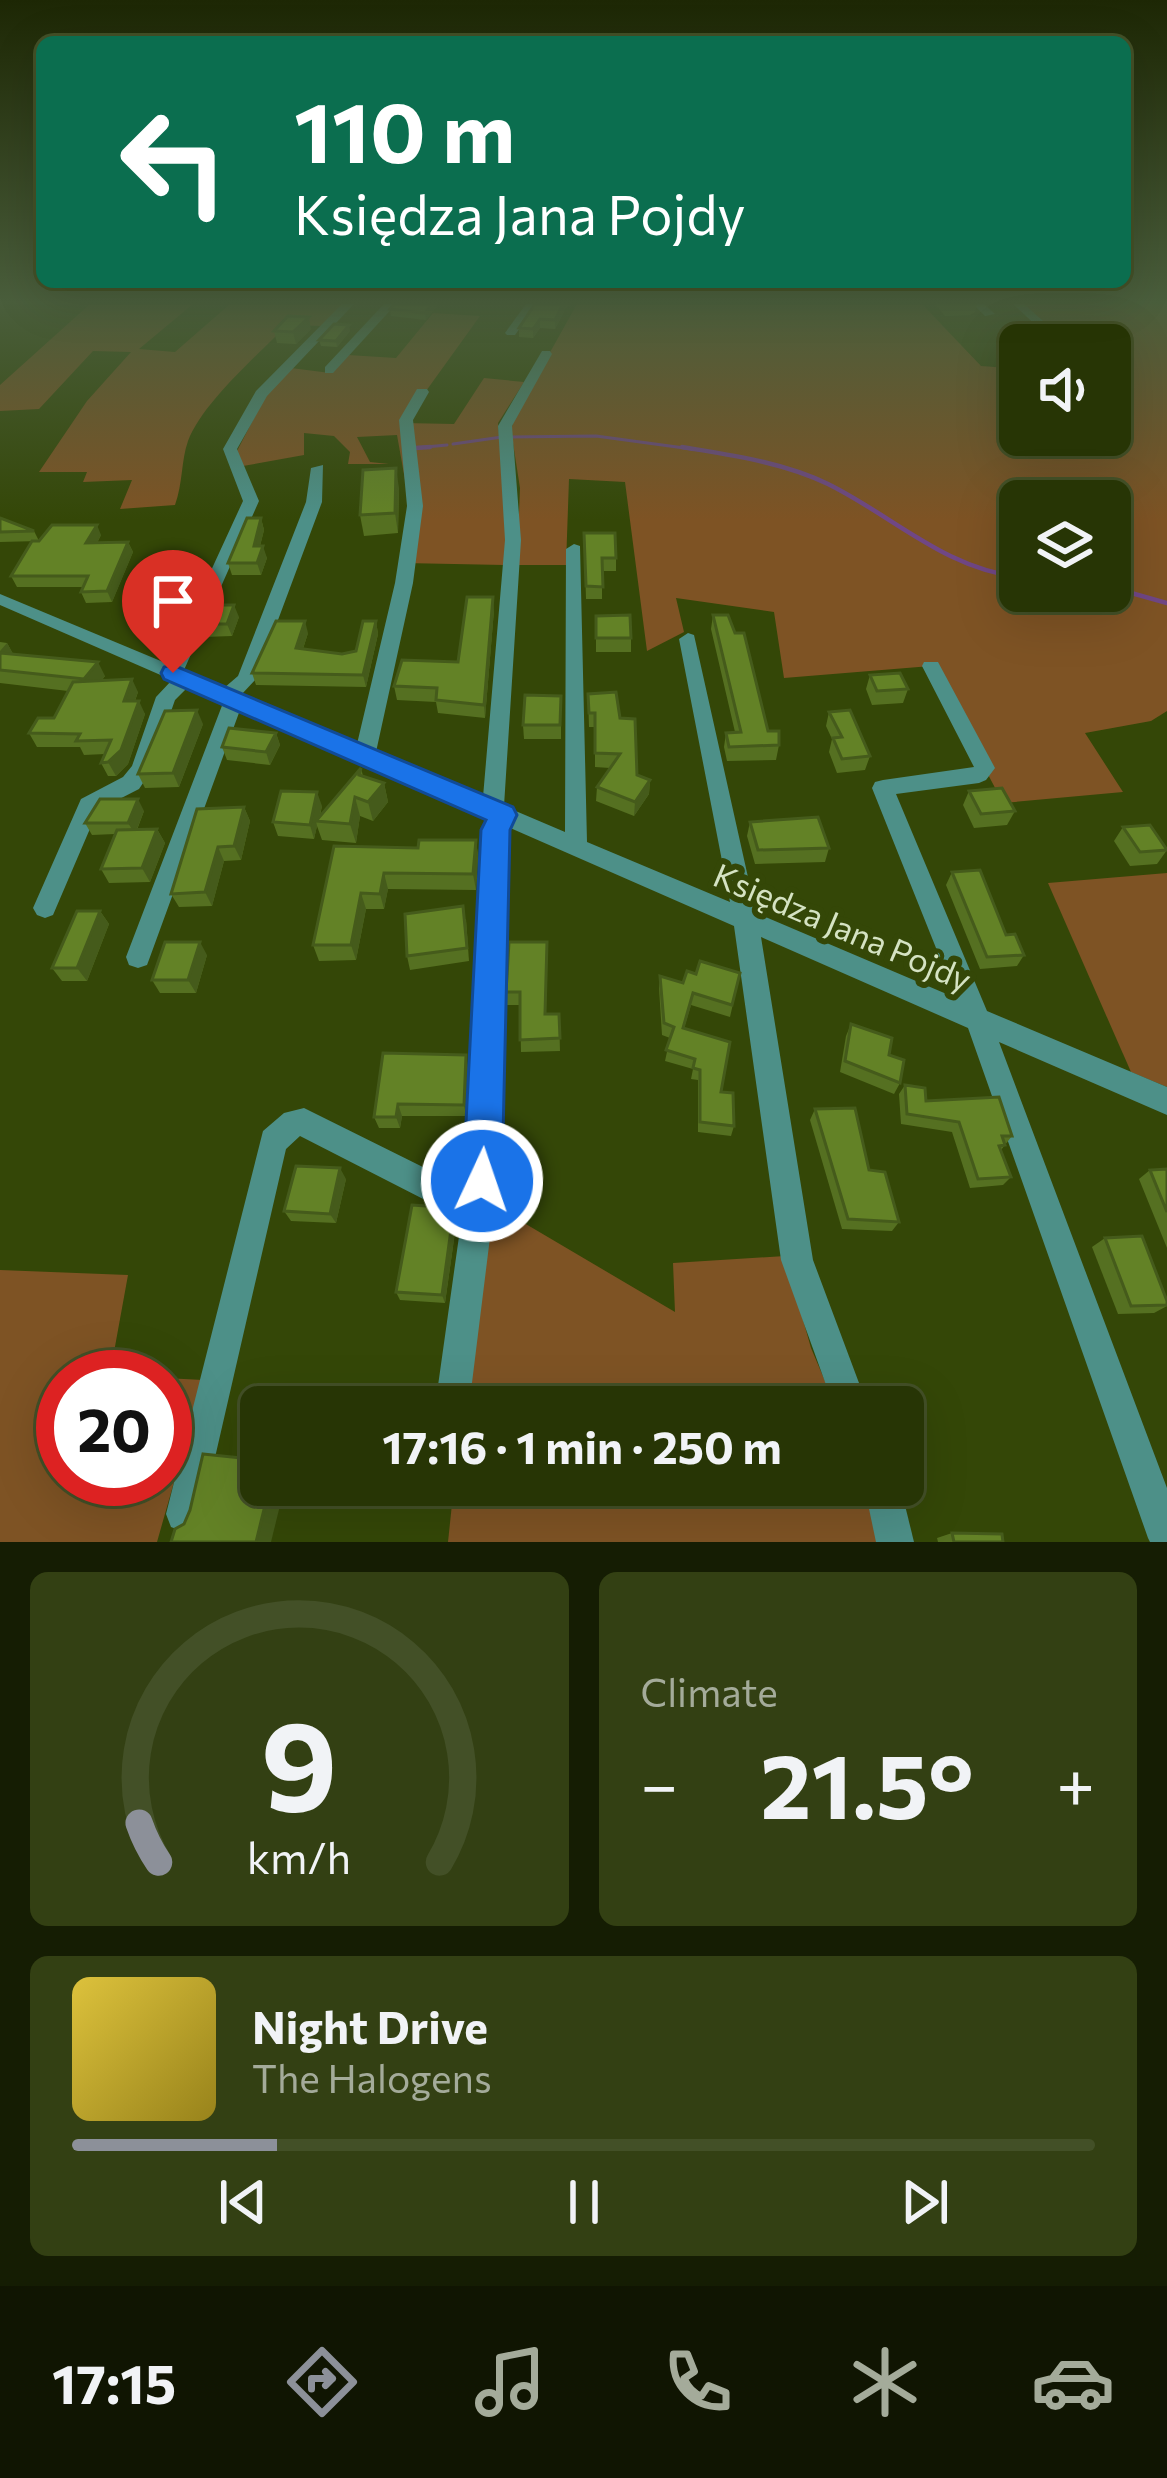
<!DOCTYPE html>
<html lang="en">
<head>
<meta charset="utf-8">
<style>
  :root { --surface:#273505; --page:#334013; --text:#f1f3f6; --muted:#a4ab9a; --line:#435027; --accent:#8c9099 }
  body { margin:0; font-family:Commissioner,sans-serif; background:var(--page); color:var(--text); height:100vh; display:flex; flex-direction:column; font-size:45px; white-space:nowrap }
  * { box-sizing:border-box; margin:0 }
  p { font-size:39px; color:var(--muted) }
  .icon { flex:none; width:66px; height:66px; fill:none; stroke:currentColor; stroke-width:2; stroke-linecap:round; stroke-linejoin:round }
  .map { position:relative; height:1542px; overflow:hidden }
  .sheet { display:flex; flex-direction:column; gap:30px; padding:30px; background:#151d03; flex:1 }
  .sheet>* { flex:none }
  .hud { position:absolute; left:36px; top:36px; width:1095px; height:252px; border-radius:18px; box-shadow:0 12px 48px #0002,0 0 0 3px var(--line); background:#0b6e4f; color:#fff; overflow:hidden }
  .fabs { position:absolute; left:999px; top:324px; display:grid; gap:24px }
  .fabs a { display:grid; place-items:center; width:132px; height:132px; border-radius:18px; background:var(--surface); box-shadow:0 12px 48px #0002,0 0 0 3px var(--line); font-size:60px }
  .speed { position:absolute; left:36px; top:1350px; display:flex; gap:24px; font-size:60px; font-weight:700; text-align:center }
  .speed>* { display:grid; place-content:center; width:156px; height:156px; border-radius:50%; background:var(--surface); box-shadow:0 12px 48px #0002,0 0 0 3px var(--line); line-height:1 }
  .speed .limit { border:18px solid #d22; background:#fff; color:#111 }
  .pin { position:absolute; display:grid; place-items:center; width:102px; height:102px; color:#fff; margin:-123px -51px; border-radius:50% 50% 50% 0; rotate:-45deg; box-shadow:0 0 12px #0007 }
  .pin .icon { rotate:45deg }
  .me { position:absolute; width:132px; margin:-66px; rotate:3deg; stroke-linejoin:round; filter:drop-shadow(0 0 9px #0008) }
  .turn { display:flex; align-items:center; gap:42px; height:252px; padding:0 60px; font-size:54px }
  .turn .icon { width:156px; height:156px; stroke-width:2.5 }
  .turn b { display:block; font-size:84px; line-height:102px }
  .big { font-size:90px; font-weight:700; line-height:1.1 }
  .sheet .widget { flex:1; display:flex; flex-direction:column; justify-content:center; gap:18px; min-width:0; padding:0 42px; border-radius:18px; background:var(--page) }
  .sheet .dial { align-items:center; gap:0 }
  .dial svg { height:312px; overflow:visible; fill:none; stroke:var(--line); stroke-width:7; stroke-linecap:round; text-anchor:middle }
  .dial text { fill:var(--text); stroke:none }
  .song { display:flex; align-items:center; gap:36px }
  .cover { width:144px; height:144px; border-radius:18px; background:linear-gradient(135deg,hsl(50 70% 55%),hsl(50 70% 35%)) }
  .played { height:12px; border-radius:6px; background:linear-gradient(90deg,var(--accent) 20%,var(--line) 20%) }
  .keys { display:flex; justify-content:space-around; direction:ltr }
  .heat { display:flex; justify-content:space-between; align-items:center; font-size:66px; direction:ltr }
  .sheet .tiles { flex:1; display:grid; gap:30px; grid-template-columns:1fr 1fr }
  .widget:last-child { grid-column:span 2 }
  .trip { position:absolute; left:240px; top:1386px; width:684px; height:120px; border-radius:18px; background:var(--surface); box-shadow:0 12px 48px #0002,0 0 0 3px var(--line); font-weight:700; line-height:120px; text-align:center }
  .tab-bar { display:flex; height:192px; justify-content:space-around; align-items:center; background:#101502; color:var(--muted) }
  .tab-bar .icon { width:84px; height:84px }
  .tab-bar .current { color:var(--accent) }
  .tab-bar b { font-size:54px; color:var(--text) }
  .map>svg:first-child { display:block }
  .green { fill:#7e5324; fill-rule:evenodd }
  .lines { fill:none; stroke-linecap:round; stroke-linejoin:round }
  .stream-far1 { stroke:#704785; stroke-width:3 }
  .stream { stroke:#704785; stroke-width:4.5 }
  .minor { fill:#4d9088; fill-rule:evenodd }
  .wall { fill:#557021 }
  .shaded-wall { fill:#455b1b }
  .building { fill:#638226; stroke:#455b1b; stroke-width:3 }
  .route { fill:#1a73e8; stroke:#114b97; stroke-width:3 }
  .labels { text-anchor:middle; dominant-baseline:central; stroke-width:12; stroke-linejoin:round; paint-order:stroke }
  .street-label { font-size:33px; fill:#d5e3c3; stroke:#344707 }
</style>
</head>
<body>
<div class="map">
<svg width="1167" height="1542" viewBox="0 0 1167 1542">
  <rect width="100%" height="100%" fill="#344707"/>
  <g class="green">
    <path d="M90,304H193L139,349L175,352L230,304H345L322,326L287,325C258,355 203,402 188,441C181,461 183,483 175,505L120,509L132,480L83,482L87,472H39L87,401L131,352L93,351L39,409L0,411V385Z"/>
    <path d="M577,304H922L981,366L1020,369V435H1110V345H1068L1022,304H1167V711L1151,721L1085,733L1123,792L1003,803L931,666L784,678L774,612L676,598L684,632L647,651L625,482L569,479L566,565H517L520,488L511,430L515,415ZM1020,501H1110V591H1020Z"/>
    <path d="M433,313L480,316L403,423L454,424L484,378L524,382L498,423L507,515L504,565L403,563L410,508L397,435L357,437L370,462L389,464H348L350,452L334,436L304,433V455L243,466L237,451L266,395L291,368L330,373L348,355L396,358Z"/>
    <path d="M1167,873V1087L1131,1072L1048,883Z"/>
    <path d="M485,1200L675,1312L673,1263L785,1256L811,1348L836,1407H462Z"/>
    <path d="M0,1270L128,1275L110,1374L152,1377H63V1479H165V1378L203,1380L157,1542H0Z"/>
    <path d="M454,1485H870L877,1542H448Z"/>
  </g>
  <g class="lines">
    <g class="stream-far1">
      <path d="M510,437L596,436L699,450"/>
      <path d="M453,444L502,437"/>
      <path d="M415,448L447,445"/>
    </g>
    <g class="stream">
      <path d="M682,447C730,455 783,462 828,484C893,516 945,569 1020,577"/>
      <path d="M415,448L430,447"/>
      <path d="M1110,587L1167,603"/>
    </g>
    <g class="minor">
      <path d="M342,304H354L267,396L237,449L259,501L184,670L224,688L238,676L306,502L311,468L323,465L322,502L256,679L241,695L357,744L395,583L407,506L399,420L417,389H427L429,392L413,420L423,506L413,583L376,752L483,797L505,540L498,426L542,351H550L552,354L512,426L521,540L504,806L565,832L566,549L574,544L580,546L587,842L730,902L679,639L688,633L694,635L756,913L956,998L872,788L875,782L883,780L974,767L922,666L924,662H938L995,768L986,780L979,783L896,794L987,1011L1167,1087V1115L999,1042L1167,1488V1542H1150L1148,1538L968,1028L761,937L813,1260L868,1407H834L781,1260L734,926L508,827L497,1181L469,1407H435L463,1208H448L431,1203L300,1136L286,1149L202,1514L197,1527L184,1532L171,1527L166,1514L263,1131L284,1113L304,1108L445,1178L459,1179L468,1174L484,831L490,819L240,710L150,957L147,965L138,968L129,965L126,957L223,703L188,687L175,700L149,774L139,789L98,810L53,915L45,918L37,915L33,908L81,799L123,777L132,766L156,697L172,680L0,605V594L168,664L243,501L223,449L256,391Z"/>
      <path d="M384,304H396L333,373H325V367Z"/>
      <path d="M526,304H537L515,335H507L505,333Z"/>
      <path d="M973,304H984L995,314L985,316Z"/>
      <path d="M1013,304H1024L1070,345H1057Z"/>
      <path d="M864,1485H900L914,1542H876Z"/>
    </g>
  </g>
  <g class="wall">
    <path d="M394,304H438L426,320L391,316L390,309Z"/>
    <path d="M535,304H568L555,329L540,328L533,338L519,337V328Z"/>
    <path d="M935,304H977L975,312L970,315L945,316Z"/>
    <path d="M311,329L296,344L277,343L274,331Z"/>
    <path d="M350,331L337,347L321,346L319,340Z"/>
    <path d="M399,488L398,533L364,536L360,515Z"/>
    <path d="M0,518L34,531L39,541L0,542Z"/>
    <path d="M261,518L264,530L260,546L267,558L261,575H232L228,563Z"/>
    <path d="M584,533L616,558V571H602V599H586Z"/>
    <path d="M101,535L97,543L128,542L133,552L112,602L86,603L81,592L83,587H17L11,576Z"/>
    <path d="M173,567L178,579L161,621H135L130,609Z"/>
    <path d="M494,610L485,718L438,713L436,702L397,700L394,686L458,662Z"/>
    <path d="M713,615L768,731L779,745L776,760L727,761L724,747L726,733L735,732L711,629Z"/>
    <path d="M596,616L631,638V652H596Z"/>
    <path d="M239,617L232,636L204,637L199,624Z"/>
    <path d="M376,621L378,634L366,687L256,685L252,673L308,633L303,649L342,654L356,651Z"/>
    <path d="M0,642L7,643L13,654L105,676L102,680L138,692L135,701L145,714L128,764L116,776H108L101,763L105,754L84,755L80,747H37L29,733L54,718L68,691L0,683Z"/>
    <path d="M870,675L908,689L903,703L872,705L866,689Z"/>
    <path d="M588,694L620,718L637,775L650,780L649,794L634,816L596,801L597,787L610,768L595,767V727H589Z"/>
    <path d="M561,696V739H524L523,725Z"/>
    <path d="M829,712L870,756L865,770L837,773L829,752L832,739L826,726Z"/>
    <path d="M203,724L179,787L145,788L138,774Z"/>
    <path d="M276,733L280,745L270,765L227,760L222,747Z"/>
    <path d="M361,768L363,776L384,783L388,802L373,821L360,816L356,843L322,840L317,826L314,839L278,836L273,822L322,806L320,816Z"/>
    <path d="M969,791L1015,811L1007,825L974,828L963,805Z"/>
    <path d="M244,807L250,821L241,860L224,861L212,906L179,907L171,894Z"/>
    <path d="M144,811L137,830L157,829L165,843L150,882L109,883L101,869L115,834L92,835L85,823Z"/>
    <path d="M750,822L829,848L825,862L755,864L747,836Z"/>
    <path d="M1123,827L1167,850L1157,864L1130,866L1114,841Z"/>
    <path d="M476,840L478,856L476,890L388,889L384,909H366L356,960L319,961L313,945L334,846L418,848Z"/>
    <path d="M952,872L1024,955L1017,966L980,969L946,885Z"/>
    <path d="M100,911L109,924L87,981H62L52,968Z"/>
    <path d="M466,919L469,961L410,970L407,956Z"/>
    <path d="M547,942L546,1014H559L560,1051L521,1052L520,1005H507L506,992Z"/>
    <path d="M207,955L196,993H160L152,980Z"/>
    <path d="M740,973L730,1017L691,1005L684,1028L721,1092L734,1126L731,1136L698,1132V1080L691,1079L693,1069L665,1061L670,1038L662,1035L659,988L660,976L683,983L696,974Z"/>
    <path d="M851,1024L900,1083L894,1094L840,1072L846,1036Z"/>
    <path d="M468,1067L466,1116H402L400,1128H379L374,1117Z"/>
    <path d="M905,1085L926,1101L1012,1136L1001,1150L1011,1177L1003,1185L970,1188L952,1132L901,1124L899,1094Z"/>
    <path d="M815,1109L869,1170L899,1222L892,1231L842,1229L810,1120Z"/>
    <path d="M1167,1169V1248L1139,1179L1150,1170Z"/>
    <path d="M346,1179L336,1223L291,1221L284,1211Z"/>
    <path d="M457,1218L445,1303L400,1300L396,1292Z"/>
    <path d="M1105,1238L1167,1301V1306L1154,1313L1118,1314L1092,1247Z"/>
    <path d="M402,1485L401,1498L328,1495L317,1488Z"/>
    <path d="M952,1533L1003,1542H938L937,1538Z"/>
  </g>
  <g class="shaded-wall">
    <path d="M432,304H438L426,320L425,313Z"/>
    <path d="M563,304H568L555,329V320Z"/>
    <path d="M309,317L311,329L296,344L293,332Z"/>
    <path d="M540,319V328L533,338V329Z"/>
    <path d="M349,325L350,331L337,347L336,341Z"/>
    <path d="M396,468L399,488L398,533L395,513Z"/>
    <path d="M261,518L264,530L257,558L254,546Z"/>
    <path d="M97,525L101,535L91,554L86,543Z"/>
    <path d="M128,542L133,552L112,602L107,591Z"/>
    <path d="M263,546L267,558L261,575L257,563Z"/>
    <path d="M173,567L178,579L161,621L156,608Z"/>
    <path d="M493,597L494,610L485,718L484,705Z"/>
    <path d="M234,605L239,617L232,636L227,624Z"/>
    <path d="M305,621L308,633L299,661L296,648Z"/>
    <path d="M376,621L378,634L366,687L363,675Z"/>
    <path d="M7,643L15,657L0,655V651Z"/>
    <path d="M98,662L105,676L91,694L84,679Z"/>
    <path d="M132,679L138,692L130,715L124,701Z"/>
    <path d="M139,701L145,714L128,764L116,776L108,762Z"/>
    <path d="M197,710L203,724L179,787L173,773Z"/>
    <path d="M276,733L280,745L270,765L266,752Z"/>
    <path d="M650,780L649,794L634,816L635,802Z"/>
    <path d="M384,783L388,802L373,821L368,802Z"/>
    <path d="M317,792L322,806L318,821H316L317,826L314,839L310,825Z"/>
    <path d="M355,797L360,816L356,843L350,824Z"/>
    <path d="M138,799L144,811L135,834L128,823Z"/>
    <path d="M244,807L250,821L241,860L234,846Z"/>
    <path d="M157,829L165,843L150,882L142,868Z"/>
    <path d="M476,840L478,856L476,890L473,874Z"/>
    <path d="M218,847L224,861L212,906L205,892Z"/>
    <path d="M384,873L388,889L384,909L380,894Z"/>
    <path d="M361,893L366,909L356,960L351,945Z"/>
    <path d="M100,911L109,924L87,981L77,968Z"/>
    <path d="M200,942L207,955L196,993L188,980Z"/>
    <path d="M466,1055L468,1067L466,1116L464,1105Z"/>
    <path d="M398,1104L402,1116L400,1128L396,1117Z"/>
    <path d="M340,1168L346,1179L336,1223L330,1214Z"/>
    <path d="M454,1208L457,1218L445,1303L442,1295Z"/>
    <path d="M270,1485H285L271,1542H256Z"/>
    <path d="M394,1485H402L401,1498L393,1492Z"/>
  </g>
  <g class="building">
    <path d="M394,304H432L425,313L390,309Z"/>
    <path d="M535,304H563L555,320L540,319L533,329L519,328Z"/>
    <path d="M288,316L309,317L293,332L274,331Z"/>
    <path d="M334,324L349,325L336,341L319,340Z"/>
    <path d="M396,468L395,513L360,515L363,470Z"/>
    <path d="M0,518L34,531L0,532Z"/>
    <path d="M247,518H261L254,546H263L257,563H228Z"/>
    <path d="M52,525H97L86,543L128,542L107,591L81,592L88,576H11L32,541H39Z"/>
    <path d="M584,533H615L616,558H602L603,587L586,586Z"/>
    <path d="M154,567H173L156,608L130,609Z"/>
    <path d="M467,597H493L484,705L436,700L437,688L394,686L402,660L458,662Z"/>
    <path d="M208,605H234L227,624H199Z"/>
    <path d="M630,615L631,638H596V616Z"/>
    <path d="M713,615H728L735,633H744L768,731H779V745L729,747L726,733L741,732Z"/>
    <path d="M276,621H305L296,648L342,654L356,651L363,621H376L363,675L252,673Z"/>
    <path d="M0,653L98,662L84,679L0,670Z"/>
    <path d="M900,673L908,689L877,691L870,675Z"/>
    <path d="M132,679L124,701H139L121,750L108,762L101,763L111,740L76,741L80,734L29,733L38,718H54L73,682Z"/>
    <path d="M616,692L620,718L635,719L637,775L650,780L635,802L597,787L620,754L595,753V713H589L588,694Z"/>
    <path d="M525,695L561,696L560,725H523Z"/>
    <path d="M197,710L173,773L138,774L165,711Z"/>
    <path d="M850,710L870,756L842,759L833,738L842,737L829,712Z"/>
    <path d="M229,728L276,733L266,752L222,747Z"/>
    <path d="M361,768L359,775L384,783L368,802L355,797L350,824L316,821Z"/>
    <path d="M1002,788L1015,811L981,814L969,791Z"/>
    <path d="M281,791L317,792L310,825L273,822Z"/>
    <path d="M100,799H138L128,823H85Z"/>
    <path d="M244,807L234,846L218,847L205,892L171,894L197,809Z"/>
    <path d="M818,817L829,848L758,850L750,822Z"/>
    <path d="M1150,825L1167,850L1140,852L1123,827Z"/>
    <path d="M157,829L142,868L101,869L117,830Z"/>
    <path d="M419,840H476L473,874L384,873L380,894L361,893L351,945H313L334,846L418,848Z"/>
    <path d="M980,870L1006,935L1015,934L1024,955L987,957L952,872Z"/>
    <path d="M463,906L467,948L407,956L405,914Z"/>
    <path d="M77,911H100L77,968H52Z"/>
    <path d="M165,942H200L188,980H152Z"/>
    <path d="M509,942H547L545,1014H559L560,1038L520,1040V992H506Z"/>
    <path d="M700,961L740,973L732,1005L693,993L683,1028L730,1042L721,1092L733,1093L734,1126L700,1122V1070L693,1068L695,1059L666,1050L674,1027L664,1023L660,976L683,983L687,971L696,974Z"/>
    <path d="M851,1024L892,1038L889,1055L904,1060L900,1083L845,1061Z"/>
    <path d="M383,1053L466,1055L464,1105L398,1104L396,1117H374Z"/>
    <path d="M905,1085L925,1088L926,1101L999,1097L1012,1136H1002L1005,1145L999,1146L1011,1177L978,1179L959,1122L907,1114Z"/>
    <path d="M855,1108L869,1170L885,1172L899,1222L848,1219L815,1109Z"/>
    <path d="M296,1166L340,1168L330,1214L284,1211Z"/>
    <path d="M1167,1169V1212L1150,1170Z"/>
    <path d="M412,1205L454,1208L442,1295L396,1292Z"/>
    <path d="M1142,1236L1167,1301V1305L1131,1306L1105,1238Z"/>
    <path d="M334,1397L406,1401L405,1407H332Z"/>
    <path d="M203,1454L261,1460V1485H270L256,1542H171L175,1529L184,1524L190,1510Z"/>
    <path d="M318,1485H394L393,1492L317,1488Z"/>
    <path d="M952,1533L1002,1534L1003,1542H954Z"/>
  </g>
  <linearGradient id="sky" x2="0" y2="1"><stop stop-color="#1d2704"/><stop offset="0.58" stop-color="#4a5e3c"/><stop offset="1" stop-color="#4a5e3c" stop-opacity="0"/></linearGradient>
  <rect width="1167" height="520" fill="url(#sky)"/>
  <path class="route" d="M173,665L513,807L517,815L510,830L502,1181L496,1195L482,1200L469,1195L463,1181L481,830L486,820L164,679L161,673L164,667Z"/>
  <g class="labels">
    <g class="street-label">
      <text transform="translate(843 926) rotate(23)">Księdza Jana Pojdy</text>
    </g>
  </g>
</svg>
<div class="fabs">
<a><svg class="icon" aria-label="sound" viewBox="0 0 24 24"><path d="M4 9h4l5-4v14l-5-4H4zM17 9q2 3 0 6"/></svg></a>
<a><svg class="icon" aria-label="layers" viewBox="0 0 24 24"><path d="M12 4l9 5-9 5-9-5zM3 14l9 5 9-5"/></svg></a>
</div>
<div class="speed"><div class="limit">20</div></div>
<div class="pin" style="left:173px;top:673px;background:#d93025"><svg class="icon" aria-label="arrive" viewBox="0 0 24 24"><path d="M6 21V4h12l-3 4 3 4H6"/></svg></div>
<svg class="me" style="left:482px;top:1181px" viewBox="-20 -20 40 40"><circle r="17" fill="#1a73e8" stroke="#fff" stroke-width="3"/><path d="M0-11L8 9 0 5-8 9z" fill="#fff"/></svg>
<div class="trip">17:16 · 1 min · 250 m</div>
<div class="hud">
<div class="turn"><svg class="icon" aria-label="left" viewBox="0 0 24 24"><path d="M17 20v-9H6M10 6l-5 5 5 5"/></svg><div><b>110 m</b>Księdza Jana Pojdy</div></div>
</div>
</div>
<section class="sheet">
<div class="tiles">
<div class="widget dial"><svg viewBox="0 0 100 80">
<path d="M14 69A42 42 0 1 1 86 69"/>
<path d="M14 69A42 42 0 0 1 9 59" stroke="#8c9099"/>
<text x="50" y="56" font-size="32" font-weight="700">9</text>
<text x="50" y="72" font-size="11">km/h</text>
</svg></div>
<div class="widget"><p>Climate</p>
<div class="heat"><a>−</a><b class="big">21.5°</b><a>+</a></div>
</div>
<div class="widget">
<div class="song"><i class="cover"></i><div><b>Night Drive</b><p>The Halogens</p></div></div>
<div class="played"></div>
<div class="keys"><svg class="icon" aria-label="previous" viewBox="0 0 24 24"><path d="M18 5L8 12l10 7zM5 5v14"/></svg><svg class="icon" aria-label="pause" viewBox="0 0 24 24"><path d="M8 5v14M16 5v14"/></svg><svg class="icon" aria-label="next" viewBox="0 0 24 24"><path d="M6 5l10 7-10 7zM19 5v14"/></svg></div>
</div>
</div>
</section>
<nav class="tab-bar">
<b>17:15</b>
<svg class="icon current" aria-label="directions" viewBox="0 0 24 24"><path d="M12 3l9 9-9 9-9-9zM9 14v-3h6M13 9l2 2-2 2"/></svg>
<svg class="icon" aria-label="music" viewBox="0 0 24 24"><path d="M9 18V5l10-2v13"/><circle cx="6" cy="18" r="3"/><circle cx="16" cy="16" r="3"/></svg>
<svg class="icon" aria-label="phone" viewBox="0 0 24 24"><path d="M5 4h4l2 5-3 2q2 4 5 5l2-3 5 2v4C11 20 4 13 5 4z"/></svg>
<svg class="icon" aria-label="climate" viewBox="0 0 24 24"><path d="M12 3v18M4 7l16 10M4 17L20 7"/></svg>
<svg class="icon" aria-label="car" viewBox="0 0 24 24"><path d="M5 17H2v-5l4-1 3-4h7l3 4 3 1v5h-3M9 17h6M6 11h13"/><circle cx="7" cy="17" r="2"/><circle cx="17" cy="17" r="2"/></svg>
</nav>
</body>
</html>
